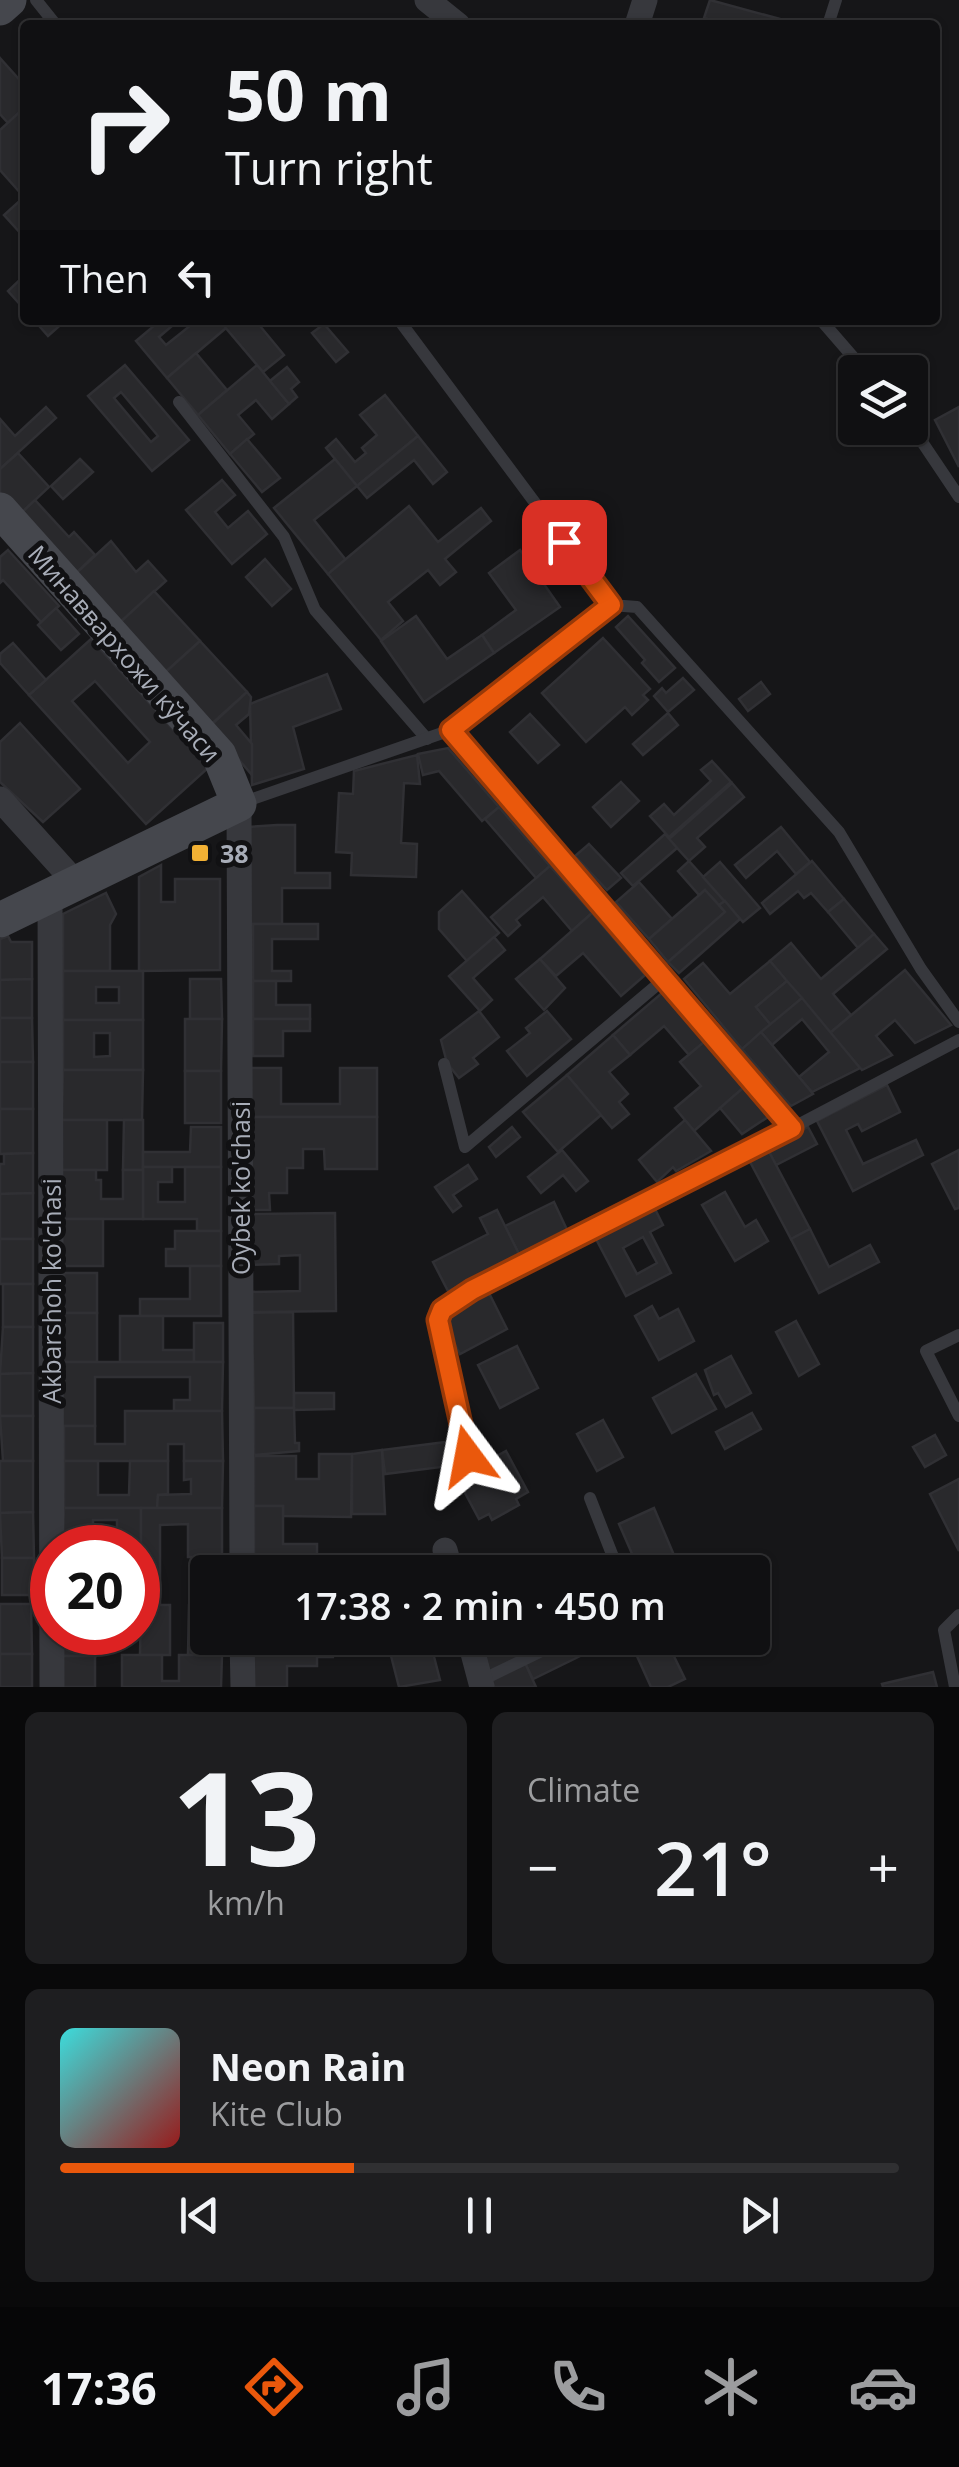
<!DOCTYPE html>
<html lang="en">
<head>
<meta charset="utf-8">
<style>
  :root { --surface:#101012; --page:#1e1e20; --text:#f1f3f6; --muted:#9c9d9f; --line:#303032; --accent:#ea580c }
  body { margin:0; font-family:"Open Sans",sans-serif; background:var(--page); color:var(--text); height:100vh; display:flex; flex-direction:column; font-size:38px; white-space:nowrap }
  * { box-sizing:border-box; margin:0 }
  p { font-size:32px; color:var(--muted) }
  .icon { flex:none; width:55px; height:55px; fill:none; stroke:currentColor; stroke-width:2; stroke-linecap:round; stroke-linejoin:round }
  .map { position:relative; height:1687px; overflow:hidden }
  .details { display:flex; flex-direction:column; gap:25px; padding:25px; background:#09090a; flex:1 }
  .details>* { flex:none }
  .top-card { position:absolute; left:20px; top:20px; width:920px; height:305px; border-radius:10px; box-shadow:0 2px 8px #0004,0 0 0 2px var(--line); background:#101012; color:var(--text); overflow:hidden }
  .controls { position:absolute; left:838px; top:355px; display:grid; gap:20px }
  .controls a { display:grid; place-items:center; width:90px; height:90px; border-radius:10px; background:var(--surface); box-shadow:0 2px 8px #0004,0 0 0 2px var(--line); font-size:50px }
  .speed { position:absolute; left:30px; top:1525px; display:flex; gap:20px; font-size:50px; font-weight:700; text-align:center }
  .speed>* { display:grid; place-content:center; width:130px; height:130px; border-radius:50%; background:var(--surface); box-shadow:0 2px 8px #0004,0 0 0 2px var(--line); line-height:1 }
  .speed .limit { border:15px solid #d22; background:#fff; color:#111 }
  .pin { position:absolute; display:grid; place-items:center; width:85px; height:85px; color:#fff; margin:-42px; border-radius:20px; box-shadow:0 5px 15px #0006 }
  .me { position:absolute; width:110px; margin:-55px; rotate:347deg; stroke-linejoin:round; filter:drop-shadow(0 0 8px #0008) }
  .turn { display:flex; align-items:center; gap:35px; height:210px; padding:0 40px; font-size:45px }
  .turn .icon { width:130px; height:130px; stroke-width:2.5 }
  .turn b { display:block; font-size:70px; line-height:85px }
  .then { display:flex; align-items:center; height:95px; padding:0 40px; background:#0003; gap:20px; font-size:38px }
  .big { font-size:75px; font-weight:600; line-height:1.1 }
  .details .widget { flex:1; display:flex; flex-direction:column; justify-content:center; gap:15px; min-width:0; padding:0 35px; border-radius:15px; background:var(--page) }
  .details .dial { align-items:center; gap:0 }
  .dial b { font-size:130px; line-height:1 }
  .song { display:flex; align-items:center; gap:30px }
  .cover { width:120px; height:120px; border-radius:15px; background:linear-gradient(135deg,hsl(180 70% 55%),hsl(0 70% 35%)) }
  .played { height:10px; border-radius:5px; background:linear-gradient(90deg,var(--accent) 35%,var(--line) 35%) }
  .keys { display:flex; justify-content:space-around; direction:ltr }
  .heat { display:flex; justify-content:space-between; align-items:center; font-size:55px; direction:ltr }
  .details .tiles { flex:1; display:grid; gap:25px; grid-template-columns:1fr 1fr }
  .widget:last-child { grid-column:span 2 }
  .trip { position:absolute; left:190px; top:1555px; width:580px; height:100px; border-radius:10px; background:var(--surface); box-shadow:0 2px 8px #0004,0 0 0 2px var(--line); font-weight:600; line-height:100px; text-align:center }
  .menu { display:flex; height:160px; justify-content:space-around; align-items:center; background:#060607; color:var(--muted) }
  .menu .icon { width:70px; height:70px }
  .menu .active { color:var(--accent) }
  .menu b { font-size:45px; color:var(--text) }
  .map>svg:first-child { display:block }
  .building { fill:#29292c; stroke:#303034; stroke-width:2.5; fill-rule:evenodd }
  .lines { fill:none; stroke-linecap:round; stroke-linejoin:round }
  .lane { stroke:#37383d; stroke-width:12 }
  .street { stroke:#37383d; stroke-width:25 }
  .secondary { stroke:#45474d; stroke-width:35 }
  .route-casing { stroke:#983908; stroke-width:25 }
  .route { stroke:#ea580c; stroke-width:18 }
  .poi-dot { fill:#f2b134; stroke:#111113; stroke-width:4 }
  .labels { text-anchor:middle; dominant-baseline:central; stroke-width:10; stroke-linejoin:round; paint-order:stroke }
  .street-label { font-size:25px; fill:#a8adb8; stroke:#111113 }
  .poi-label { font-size:25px; font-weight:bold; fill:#a8adb8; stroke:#111113; text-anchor:start }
</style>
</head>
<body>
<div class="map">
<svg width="959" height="1687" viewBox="0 0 959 1687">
  <rect width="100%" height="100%" fill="#161618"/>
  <g class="building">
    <path d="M710,0L802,25H728L704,18Z"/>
    <path d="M0,58L25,86V107L8,123L0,114Z"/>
    <path d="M24,108L25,109L24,197L0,170V130Z"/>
    <path d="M24,197L25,234L23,236L4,215Z"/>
    <path d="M25,275V310L8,291Z"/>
    <path d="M34,320H64L65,321L48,336Z"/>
    <path d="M161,320H179L159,337L166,345L191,325L187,320H219L226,328L167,378L136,341Z"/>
    <path d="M219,320H255L284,355L263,372Z"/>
    <path d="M324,324L348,352L336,362L312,333Z"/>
    <path d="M196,353L227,390L198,415L167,378Z"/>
    <path d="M125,365L189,440L152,471L88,396ZM121,392L158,436L151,442L114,398Z"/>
    <path d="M257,365L289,404L272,419L256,400L238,415L254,434L230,454L198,415Z"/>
    <path d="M287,367L299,382L291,389L297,397L289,404L270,381Z"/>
    <path d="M385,395L418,436L357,486L326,448L336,439L355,462L366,453L362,448L377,435L360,415Z"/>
    <path d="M46,407L56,418L0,469V419L15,436Z"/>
    <path d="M959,407V467L935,420Z"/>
    <path d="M418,436L447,472L433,484L414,460L367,498L357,486Z"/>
    <path d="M247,439L280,478L262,492L230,454Z"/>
    <path d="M18,453L49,487L17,517L0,498V469Z"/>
    <path d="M80,459L93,472L63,499L51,486Z"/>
    <path d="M335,459L357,486L314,520L346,560L328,574L274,508Z"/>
    <path d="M222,480L235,495L215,512L228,528L248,511L267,534L232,564L186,510Z"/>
    <path d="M35,500L69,537L74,532L95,555L72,577L17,517Z"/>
    <path d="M409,506L438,542L481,508L491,521L445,559L456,572L440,585L428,570L388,602L403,621L381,640L328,574Z"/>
    <path d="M111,541L136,572L148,561L166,581L116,626L72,577Z"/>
    <path d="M8,550L59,606L41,622L3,580L0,583V557Z"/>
    <path d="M520,550L560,607L494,653L482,635L516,610L489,573Z"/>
    <path d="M265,559L291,589L272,606L246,577Z"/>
    <path d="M154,591L200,641L160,677L115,627Z"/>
    <path d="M56,608L79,634L61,650L38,625Z"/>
    <path d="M416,616L447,659L482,635L494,653L424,702L381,641Z"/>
    <path d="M628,616L675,668L659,682L642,663L645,660L616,627Z"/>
    <path d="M603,638L650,689L643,695L648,700L632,715L625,707L586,742L542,693Z"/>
    <path d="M91,639L208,768L146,824L29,695ZM95,681L150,742L128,763L72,701Z"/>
    <path d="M200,641L247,692L207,728L160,677Z"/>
    <path d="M13,643L46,680L29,695L0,663V654Z"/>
    <path d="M327,674L341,709L293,727L304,769L252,785L250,704Z"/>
    <path d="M683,678L694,690L668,712L654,696L662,688L666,693Z"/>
    <path d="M761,682L770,694L748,711L739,699Z"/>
    <path d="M247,692L251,697L249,714L236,725L252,744V775L210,726Z"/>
    <path d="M668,713L678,725L643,755L633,744Z"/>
    <path d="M530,714L559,745L538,763L510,732Z"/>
    <path d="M20,723L80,789L43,822L0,782V742Z"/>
    <path d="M448,748L499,807L482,821L439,771L423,775L418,754Z"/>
    <path d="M417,755L420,784L404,783L401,843L417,844L416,877L351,875L352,853L336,852L339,793L353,794L354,771Z"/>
    <path d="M712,761L731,782L669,837L650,816L664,804L674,815L711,781L701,770Z"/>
    <path d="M621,782L639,801L611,827L593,807Z"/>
    <path d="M732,783L744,797L697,838L705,847L689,861L669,839Z"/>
    <path d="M499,807L550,866L536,878L485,819Z"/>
    <path d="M277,825H295V873H330V888H282V924H249L248,827Z"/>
    <path d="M781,827L810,862L796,874L777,851L746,878L735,865Z"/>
    <path d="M665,834L677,848L633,886L621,873Z"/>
    <path d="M589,844L621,878L607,890L575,856Z"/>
    <path d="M689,861L725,901L719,905L705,890L699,895L678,871Z"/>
    <path d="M812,861L844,899L828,912L811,893L804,898L798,891L770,914L762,903Z"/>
    <path d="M720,862L760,908L743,922L703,877Z"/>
    <path d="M161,865V902H175V879H220V970L139,971V877Z"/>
    <path d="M550,866L592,913L572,931L543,897L516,920L520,925L508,936L491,917Z"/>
    <path d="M639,882L672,919L649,939L616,902Z"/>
    <path d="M705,890L725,912L668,962L649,939Z"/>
    <path d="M462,891L499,933L467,961L439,929V912Z"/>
    <path d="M106,893L116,914L110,925V971H63V914Z"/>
    <path d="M844,899L874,934L858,948L828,912Z"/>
    <path d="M725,901L740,919L679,973L668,962L725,912L719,905Z"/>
    <path d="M592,913L645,975L621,996L583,953L556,976L540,959Z"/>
    <path d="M253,924H318V939H272V971H291V981H253Z"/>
    <path d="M874,934L887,949L833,994L851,1015L830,1033L770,961L791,943L821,979Z"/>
    <path d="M8,936L11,942H32V979L0,980V939Z"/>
    <path d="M494,937L505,950L473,978L492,1000L480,1011L449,976Z"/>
    <path d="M540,959L565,988L544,1010L516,979Z"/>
    <path d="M770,961L787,981L756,1007L771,1025L742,1049L684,979L703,963L730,994Z"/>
    <path d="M905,970L951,1025L915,1043L895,1020L876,1036L892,1055L862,1070L830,1033Z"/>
    <path d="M63,971H143V1020H63ZM96,987H119V1003H96Z"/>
    <path d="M32,979V1018H0V980Z"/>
    <path d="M190,979H221L222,1019H190Z"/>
    <path d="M253,981H276V1005H310V1019H253Z"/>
    <path d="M787,981L802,998L771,1025L756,1007Z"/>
    <path d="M662,993L704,1042L689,1055L664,1026L630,1055L613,1035Z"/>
    <path d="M802,998L860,1068L812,1092L799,1077L829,1052L802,1019L772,1045L761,1032Z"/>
    <path d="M479,1011L499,1037L473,1058L478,1064L459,1078L447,1063L441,1040Z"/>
    <path d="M547,1011L571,1039L527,1076L507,1051L530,1033L526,1028Z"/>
    <path d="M0,1018H32L33,1062H0Z"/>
    <path d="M185,1019H222L221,1071H185Z"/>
    <path d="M253,1019H310V1031H283V1056H253Z"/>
    <path d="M63,1020H143V1070H63ZM94,1033H110V1056L94,1057Z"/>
    <path d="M761,1032L799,1077L813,1094L791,1106L742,1049Z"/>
    <path d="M613,1035L630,1055L609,1072L628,1094L619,1102L629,1114L612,1128L567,1075Z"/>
    <path d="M704,1042L743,1088L694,1131L675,1108L701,1086L680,1062Z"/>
    <rect x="0" y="1062" width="33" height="47"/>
    <path d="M250,1068H281V1104H340V1068H377V1117H250Z"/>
    <path d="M63,1070H143L142,1120H62Z"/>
    <rect x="185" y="1071" width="36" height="52"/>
    <path d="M567,1075L601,1115L558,1152L523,1112Z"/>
    <path d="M887,1085L900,1112L862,1131L858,1124L846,1130L863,1164L916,1140L923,1155L853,1191L817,1121Z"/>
    <path d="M743,1088L768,1117L742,1134L720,1108Z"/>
    <path d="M0,1109H33V1153L0,1154Z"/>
    <path d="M248,1117H377V1169H325L324,1149H303V1168H287V1193H269L270,1210H252Z"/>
    <rect x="62" y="1120" width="45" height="50"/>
    <path d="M124,1120H143V1170H123Z"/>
    <path d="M685,1120L711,1151L676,1171L673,1167L657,1182L639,1160Z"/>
    <path d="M191,1127H221V1167H143V1152H190Z"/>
    <path d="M512,1127L520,1137L496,1157L489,1147Z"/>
    <path d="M808,1127L817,1144L776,1165L767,1148Z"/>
    <path d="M767,1148L810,1229L791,1239L748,1158Z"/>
    <path d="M562,1150L588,1181L576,1191L563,1175L541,1193L528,1177Z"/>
    <path d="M959,1150V1208L955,1209L932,1164Z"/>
    <path d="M33,1153V1193L0,1194V1164H4V1154Z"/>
    <path d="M468,1165L477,1179L453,1195L461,1206L453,1212L435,1187Z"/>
    <path d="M143,1167H172V1182H158V1202H185V1167H221V1231H197V1219H143Z"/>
    <path d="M62,1170H96V1180H101V1199H123V1170H143V1219H62Z"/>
    <path d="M725,1192L745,1227L756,1220L768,1241L735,1261L702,1205Z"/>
    <path d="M33,1193V1239H0V1194Z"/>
    <path d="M554,1202L568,1232L520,1256L505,1226Z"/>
    <path d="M654,1207L663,1225L650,1232L671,1273L626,1296L595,1237ZM643,1237L657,1263L637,1274L623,1248Z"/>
    <path d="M497,1210L520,1256L448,1291L433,1262L488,1234L480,1218Z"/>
    <path d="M335,1213L336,1311L249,1312V1292L300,1291V1255L279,1256V1264L245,1265L251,1214Z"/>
    <rect x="62" y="1219" width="41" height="47"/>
    <path d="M810,1229L829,1267L870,1245L879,1262L819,1293L791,1239Z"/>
    <path d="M175,1231H221V1266H166V1249H175Z"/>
    <rect x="0" y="1239" width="33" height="45"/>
    <path d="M190,1266H221V1316H140V1299H190Z"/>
    <rect x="64" y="1273" width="33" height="40"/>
    <rect x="3" y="1284" width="30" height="43"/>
    <path d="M489,1293L507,1329L460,1354L441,1318Z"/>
    <path d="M652,1306L659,1319L678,1309L694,1341L659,1360L635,1316Z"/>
    <path d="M293,1312L294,1408H254L253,1360L245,1313Z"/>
    <path d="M61,1313H97V1362H60Z"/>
    <path d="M120,1316H163V1350H194V1362H120Z"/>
    <path d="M796,1321L819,1364L799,1376L776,1332Z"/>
    <rect x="194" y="1323" width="29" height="39"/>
    <path d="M3,1327H33V1373L0,1374Z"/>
    <path d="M517,1346L538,1388L500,1408L478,1365Z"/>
    <path d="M731,1356L751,1393L726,1407L718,1393L714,1395L705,1370Z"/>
    <path d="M60,1362H223L222,1411H174V1400H190V1377H95V1426H60Z"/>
    <path d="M33,1373V1416H0V1374Z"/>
    <path d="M696,1374L716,1409L672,1433L653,1398Z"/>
    <path d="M294,1393H334V1409L294,1410Z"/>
    <path d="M254,1408H294L295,1443H299V1451L254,1455Z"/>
    <path d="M125,1411H222L223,1461H184V1444H168V1461H64V1426H95V1444H125Z"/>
    <path d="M752,1413L761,1429L725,1449L716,1432Z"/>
    <path d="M0,1416H33V1461H3Z"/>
    <path d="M603,1420L623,1457L597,1471L577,1434Z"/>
    <path d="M935,1435L946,1455L925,1467L913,1447Z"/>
    <path d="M454,1441L457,1465L385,1474L382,1450Z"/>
    <path d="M382,1450L385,1514H352V1454Z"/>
    <path d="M506,1451L528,1492L516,1499L519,1505L492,1520L489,1514L479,1519L457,1478Z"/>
    <path d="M319,1454H352L351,1517L283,1516V1506H254V1456H296V1479H319Z"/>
    <path d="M0,1461H33V1512L0,1513Z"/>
    <path d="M64,1461H98V1495H129L130,1461H168V1494L158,1495L157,1508H64Z"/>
    <path d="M184,1461H223L222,1508H157L158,1495L191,1494V1479L184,1480Z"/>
    <path d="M959,1479V1551L930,1494Z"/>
    <path d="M254,1506H283V1544H317V1555H254Z"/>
    <path d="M64,1508H141V1558H138V1548H117V1520H93V1540H63Z"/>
    <path d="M141,1508H222V1557H188V1524L160,1525V1605H141Z"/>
    <path d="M654,1508L679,1567L666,1572H640L619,1524Z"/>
    <path d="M33,1512L34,1558H2L0,1513Z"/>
    <rect x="254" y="1555" width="31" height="17"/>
    <path d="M319,1556L366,1559L365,1572H318Z"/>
    <path d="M194,1557H222V1572H208V1605H193Z"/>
    <rect x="2" y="1558" width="32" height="37"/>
    <path d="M0,1604H31L32,1654H0Z"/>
    <path d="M141,1605H170V1655H140Z"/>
    <path d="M189,1605H208V1638H222V1655H188Z"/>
    <path d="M63,1632H97L96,1656H62Z"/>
    <path d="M253,1638L317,1640V1666H287V1687H253Z"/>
    <path d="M308,1638H336L333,1657H317V1640H308Z"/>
    <path d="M499,1638H557L490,1673L480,1652L501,1641Z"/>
    <path d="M577,1638H617L533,1679L525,1663Z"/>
    <path d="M430,1641L440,1680L399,1687L390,1652Z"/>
    <path d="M667,1642L685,1679L668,1687H651L637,1656Z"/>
    <rect x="0" y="1654" width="32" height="33"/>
    <path d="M122,1655H162V1681H179V1655H222L221,1687H122Z"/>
    <rect x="62" y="1656" width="33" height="31"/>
    <path d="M525,1663L536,1687H494L492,1680Z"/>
    <path d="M933,1672L937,1687H883L882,1684Z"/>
  </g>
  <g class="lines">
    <g class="lane">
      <path d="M36,0L56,25"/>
      <path d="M828,25L836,0"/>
      <path d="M399,320L611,605"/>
      <path d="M821,320L866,372"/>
      <path d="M179,402L284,537L315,610L427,739"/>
      <path d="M910,424L959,497"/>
      <path d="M451,730L611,605L637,607L839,832L921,969L959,1022"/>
      <path d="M241,803L451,730L792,1128L959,1040"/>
      <path d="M444,1064L465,1147L664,979"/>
      <path d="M959,1335L926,1351L959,1416"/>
      <path d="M467,1456L438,1320L442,1310L472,1290L792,1128"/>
      <path d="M590,1498L619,1572"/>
      <path d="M480,1681L568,1638"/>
      <path d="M955,1687L944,1630L959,1615"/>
    </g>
    <g class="street">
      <path d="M427,0L458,25"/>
      <path d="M637,25L645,0"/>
      <path d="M0,799L76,883"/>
      <path d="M239,804L242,1572"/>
      <path d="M50,895L52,1687"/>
      <path d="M445,1550L451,1572"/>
      <path d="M242,1638L243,1687"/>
      <path d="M469,1638L482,1687"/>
    </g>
    <g class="secondary">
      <path d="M0,8L9,0"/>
      <path d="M0,510L219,755L239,804L0,920"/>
    </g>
  </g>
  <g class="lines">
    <g class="route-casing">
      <path id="route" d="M468,1456L438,1320L442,1310L472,1290L792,1128L451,730L611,605L564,542"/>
    </g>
    <use href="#route" class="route"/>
  </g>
  <rect class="poi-dot" x="190" y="843" width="20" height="20" rx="5"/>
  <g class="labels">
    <g class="street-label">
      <text transform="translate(125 653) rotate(49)">Минаввархожи кўчаси</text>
      <text transform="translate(240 1188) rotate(-90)">Oybek ko'chasi</text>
      <text transform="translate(51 1291) rotate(-90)">Akbarshoh ko'chasi</text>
    </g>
    <g class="poi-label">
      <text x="220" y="853">38</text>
    </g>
  </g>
</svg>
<div class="controls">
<a><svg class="icon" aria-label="layers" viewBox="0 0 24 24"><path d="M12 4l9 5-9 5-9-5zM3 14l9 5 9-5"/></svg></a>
</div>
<div class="speed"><div class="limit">20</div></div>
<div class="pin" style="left:564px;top:542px;background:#d93025"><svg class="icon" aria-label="arrive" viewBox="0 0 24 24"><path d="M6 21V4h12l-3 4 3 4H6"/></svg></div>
<svg class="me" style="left:468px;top:1456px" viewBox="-20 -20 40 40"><path d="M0-17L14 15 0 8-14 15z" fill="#ea580c" stroke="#fff" stroke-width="4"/></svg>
<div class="trip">17:38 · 2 min · 450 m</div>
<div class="top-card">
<div class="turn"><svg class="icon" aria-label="right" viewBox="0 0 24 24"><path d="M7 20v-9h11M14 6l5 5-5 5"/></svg><div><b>50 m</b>Turn right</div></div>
<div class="then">Then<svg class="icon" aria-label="left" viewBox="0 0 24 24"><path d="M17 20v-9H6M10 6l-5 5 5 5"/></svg></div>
</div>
</div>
<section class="details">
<div class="tiles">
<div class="widget dial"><b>13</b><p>km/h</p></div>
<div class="widget"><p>Climate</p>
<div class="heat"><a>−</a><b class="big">21°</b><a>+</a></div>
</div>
<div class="widget">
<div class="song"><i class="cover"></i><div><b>Neon Rain</b><p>Kite Club</p></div></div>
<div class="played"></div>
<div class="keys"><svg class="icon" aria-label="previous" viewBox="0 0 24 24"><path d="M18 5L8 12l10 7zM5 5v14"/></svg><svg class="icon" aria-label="pause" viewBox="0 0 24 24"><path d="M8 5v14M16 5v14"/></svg><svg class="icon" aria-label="next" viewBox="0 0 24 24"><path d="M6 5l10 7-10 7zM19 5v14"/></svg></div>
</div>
</div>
</section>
<nav class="menu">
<b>17:36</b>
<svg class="icon active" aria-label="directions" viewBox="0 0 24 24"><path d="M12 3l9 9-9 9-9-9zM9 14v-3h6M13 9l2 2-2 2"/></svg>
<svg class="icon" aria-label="music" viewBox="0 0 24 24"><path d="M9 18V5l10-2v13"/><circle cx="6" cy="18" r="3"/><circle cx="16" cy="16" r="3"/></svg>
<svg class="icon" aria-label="phone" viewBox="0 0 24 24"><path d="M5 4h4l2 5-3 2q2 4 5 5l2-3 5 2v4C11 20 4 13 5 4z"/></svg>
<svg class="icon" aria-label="climate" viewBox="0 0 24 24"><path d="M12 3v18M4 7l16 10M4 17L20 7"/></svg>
<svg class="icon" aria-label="car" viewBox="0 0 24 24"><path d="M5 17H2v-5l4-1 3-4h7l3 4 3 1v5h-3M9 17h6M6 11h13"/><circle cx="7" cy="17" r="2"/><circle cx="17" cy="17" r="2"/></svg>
</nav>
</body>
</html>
